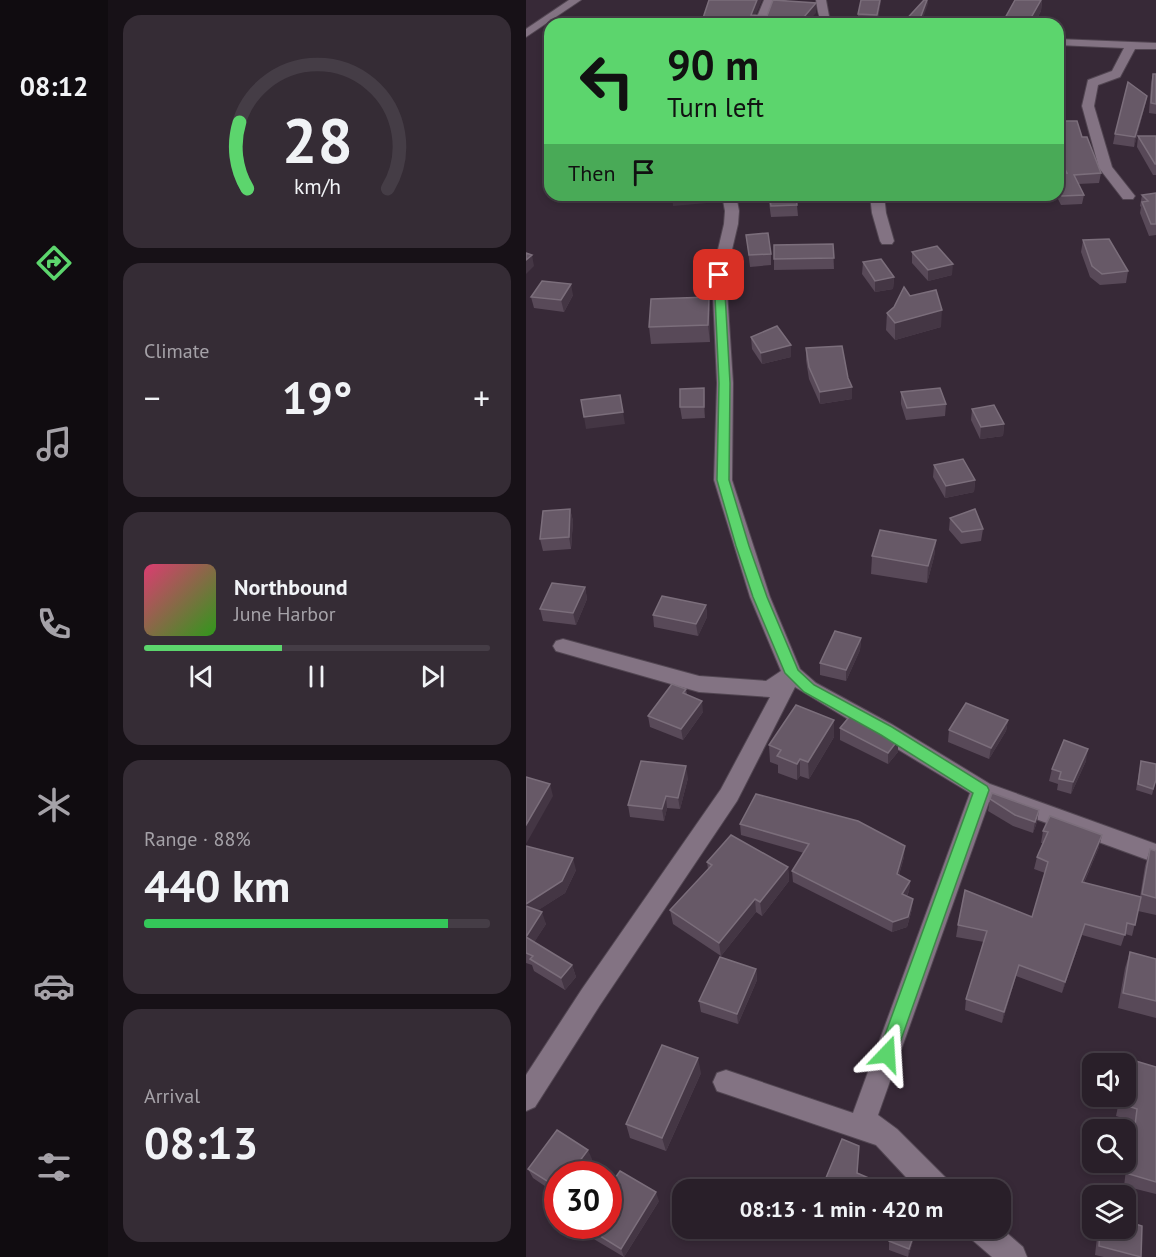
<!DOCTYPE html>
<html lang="en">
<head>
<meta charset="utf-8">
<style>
  :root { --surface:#291f29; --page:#352c35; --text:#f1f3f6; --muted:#a5a2a8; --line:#453d46; --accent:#5cd56d }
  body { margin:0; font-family:"PT Sans",sans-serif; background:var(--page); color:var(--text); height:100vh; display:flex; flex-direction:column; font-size:22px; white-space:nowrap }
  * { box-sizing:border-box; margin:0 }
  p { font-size:20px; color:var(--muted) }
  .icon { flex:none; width:33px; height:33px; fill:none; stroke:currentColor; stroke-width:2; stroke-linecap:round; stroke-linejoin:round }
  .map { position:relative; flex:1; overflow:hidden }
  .sheet { display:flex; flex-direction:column; gap:15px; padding:15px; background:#171117; width:418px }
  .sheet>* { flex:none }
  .banner { position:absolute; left:18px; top:18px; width:520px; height:183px; border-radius:18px; box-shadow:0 3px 9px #0003,0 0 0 2px var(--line); background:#5cd56d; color:#111; overflow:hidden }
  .controls { position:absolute; left:556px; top:1053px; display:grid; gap:12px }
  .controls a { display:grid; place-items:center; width:54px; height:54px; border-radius:12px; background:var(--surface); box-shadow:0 3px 9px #0003,0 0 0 2px var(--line); font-size:30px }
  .speed { position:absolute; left:18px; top:1161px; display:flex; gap:12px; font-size:30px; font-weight:700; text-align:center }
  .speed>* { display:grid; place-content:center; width:78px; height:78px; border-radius:50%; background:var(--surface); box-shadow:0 3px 9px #0003,0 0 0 2px var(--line); line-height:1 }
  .speed .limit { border:9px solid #d22; background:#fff; color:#111 }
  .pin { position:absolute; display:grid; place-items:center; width:51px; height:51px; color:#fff; margin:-26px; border-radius:12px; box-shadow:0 3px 9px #0006 }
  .me { position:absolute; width:66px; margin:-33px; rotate:20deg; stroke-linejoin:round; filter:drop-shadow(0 0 4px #0008) }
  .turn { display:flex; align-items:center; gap:21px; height:126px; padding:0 24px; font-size:27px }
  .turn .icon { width:78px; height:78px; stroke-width:2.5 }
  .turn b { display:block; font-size:42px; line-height:51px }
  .then { display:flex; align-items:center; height:57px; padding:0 24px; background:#0003; gap:12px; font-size:22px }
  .big { font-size:45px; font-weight:800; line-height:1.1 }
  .sheet .card { flex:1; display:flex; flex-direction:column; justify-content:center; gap:9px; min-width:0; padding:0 21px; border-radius:18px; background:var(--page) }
  .sheet .dial { align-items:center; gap:0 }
  .dial svg { height:156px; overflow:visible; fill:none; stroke:var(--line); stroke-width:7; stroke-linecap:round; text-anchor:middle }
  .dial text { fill:var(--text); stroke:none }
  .song { display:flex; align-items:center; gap:18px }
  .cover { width:72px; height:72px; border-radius:9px; background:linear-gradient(135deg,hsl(340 70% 55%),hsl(110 70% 35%)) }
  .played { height:6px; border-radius:3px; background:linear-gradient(90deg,var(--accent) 40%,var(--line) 40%) }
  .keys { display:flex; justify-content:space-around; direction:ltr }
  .heat { display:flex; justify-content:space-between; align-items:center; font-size:33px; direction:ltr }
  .charge { height:9px; border-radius:4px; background:linear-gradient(90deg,#34c759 88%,var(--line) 0) }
  .trip { position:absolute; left:146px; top:1179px; width:339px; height:60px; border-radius:18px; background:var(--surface); box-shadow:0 3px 9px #0003,0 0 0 2px var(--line); font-weight:800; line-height:60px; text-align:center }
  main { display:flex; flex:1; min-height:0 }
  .tab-bar { display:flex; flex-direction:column; width:108px; justify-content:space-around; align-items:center; background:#100c10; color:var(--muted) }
  .tab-bar .icon { width:42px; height:42px }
  .tab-bar .active { color:var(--accent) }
  .tab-bar b { font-size:27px; color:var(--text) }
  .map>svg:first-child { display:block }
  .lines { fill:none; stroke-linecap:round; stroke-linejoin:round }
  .minor-casing { stroke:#524652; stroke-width:2 }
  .minor { fill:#837383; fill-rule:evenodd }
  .wall { fill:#584958 }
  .shaded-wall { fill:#443644 }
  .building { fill:#675967; stroke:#7b6e7b; stroke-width:1.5 }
  .route { fill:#5cd56d; stroke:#3c8a47; stroke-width:1.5 }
</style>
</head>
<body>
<main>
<nav class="tab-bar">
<b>08:12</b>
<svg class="icon active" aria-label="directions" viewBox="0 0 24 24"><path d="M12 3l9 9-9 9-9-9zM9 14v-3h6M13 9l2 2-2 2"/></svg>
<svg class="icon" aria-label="music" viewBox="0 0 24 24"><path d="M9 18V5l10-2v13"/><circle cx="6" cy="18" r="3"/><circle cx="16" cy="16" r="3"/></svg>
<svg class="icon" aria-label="phone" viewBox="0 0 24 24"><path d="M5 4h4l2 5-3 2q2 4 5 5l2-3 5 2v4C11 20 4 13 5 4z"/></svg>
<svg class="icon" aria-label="climate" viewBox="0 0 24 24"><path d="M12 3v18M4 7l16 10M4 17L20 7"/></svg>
<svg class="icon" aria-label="car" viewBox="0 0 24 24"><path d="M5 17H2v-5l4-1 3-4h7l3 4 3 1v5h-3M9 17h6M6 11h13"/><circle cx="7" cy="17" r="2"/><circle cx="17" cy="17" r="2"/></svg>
<svg class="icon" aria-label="filters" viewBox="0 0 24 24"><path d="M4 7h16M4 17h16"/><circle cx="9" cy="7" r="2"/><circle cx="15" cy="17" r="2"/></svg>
</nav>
<section class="sheet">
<div class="card dial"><svg viewBox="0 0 100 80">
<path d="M14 69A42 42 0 1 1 86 69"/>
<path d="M14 69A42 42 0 0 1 10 35" stroke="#5cd56d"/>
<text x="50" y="56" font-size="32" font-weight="700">28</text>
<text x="50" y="72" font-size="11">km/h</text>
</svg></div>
<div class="card"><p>Climate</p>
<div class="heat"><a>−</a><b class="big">19°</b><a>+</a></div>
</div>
<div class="card">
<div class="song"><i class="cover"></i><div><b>Northbound</b><p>June Harbor</p></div></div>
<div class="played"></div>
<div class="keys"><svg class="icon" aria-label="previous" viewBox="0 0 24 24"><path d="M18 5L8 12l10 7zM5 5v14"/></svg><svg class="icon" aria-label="pause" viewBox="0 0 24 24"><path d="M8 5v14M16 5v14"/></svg><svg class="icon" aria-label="next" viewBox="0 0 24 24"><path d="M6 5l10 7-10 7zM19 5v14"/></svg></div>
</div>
<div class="card"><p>Range · 88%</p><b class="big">440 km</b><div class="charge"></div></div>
<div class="card"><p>Arrival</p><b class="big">08:13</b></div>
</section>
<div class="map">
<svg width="630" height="1257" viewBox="0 0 630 1257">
  <rect width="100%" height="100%" fill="#372937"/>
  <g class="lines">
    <g class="minor-casing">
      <g id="minor">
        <path d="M43,0H55L0,37V29Z"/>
        <path d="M238,0H260L247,4L240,24H228Z"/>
        <path d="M290,0H300L303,16L313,24C292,24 293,18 290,0Z"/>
        <path d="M532,39L630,43V49H609L594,77L572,85L568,106L586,167L609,196L607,199H597L573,168L556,106L562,80L586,71L598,48L532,45Z"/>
        <path d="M196,195H210L213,211L212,224L200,275L207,383L206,480L244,597L274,669L290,683L367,725L464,784L630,844V863L463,802L352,1115L371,1129L422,1180L425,1190H392L350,1145L200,1094L191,1091L187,1082L191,1073L200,1070L327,1113L444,793L269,687L211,801L74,1005L9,1107L0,1111V1075L56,989L195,789L244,697L173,692L30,651L27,646L30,641L37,639L173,676L240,681L255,671L224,597L188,480L191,383L186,275L198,224L199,211Z"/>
        <path d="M344,195H358L360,213L368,241L366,244H356L354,241L346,213Z"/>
        <path d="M474,1227L497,1247L501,1257H466L444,1238L440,1228Z"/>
      </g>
    </g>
    <use href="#minor" class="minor"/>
  </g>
  <g class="wall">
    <path d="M355,0L351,24L332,23V14Z"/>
    <path d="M489,0H516L515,11L508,24H477L478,20Z"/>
    <path d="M627,74H630V114L623,113L625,83Z"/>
    <path d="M621,96L619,105L608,147L587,144L589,134Z"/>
    <path d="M532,121L556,137L575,173L573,183L552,184L558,195L556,204L535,205L530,195H532V174H536L532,167Z"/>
    <path d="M612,136H630V175H627L611,147Z"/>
    <path d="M630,193V235L623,236L614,213L615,207L614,206L616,195Z"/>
    <path d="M242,195H270L271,205L272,216L245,217Z"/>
    <path d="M220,235L245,254V265L224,267Z"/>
    <path d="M557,240L602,271L600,283L574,285L564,277L555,252Z"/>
    <path d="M307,244L308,269L248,270V245Z"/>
    <path d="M386,252L426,275L402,281L386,263Z"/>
    <path d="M337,262L368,277L367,289L349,292L336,274Z"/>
    <path d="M47,295L38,312L8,308L5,297Z"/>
    <path d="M384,296L415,327L369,340L360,330L361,313Z"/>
    <path d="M183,297L184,314V342L125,344L123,327Z"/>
    <path d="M225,337L265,357L236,364L226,349Z"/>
    <path d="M280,348L322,378L326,387V399L294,404L283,379L280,360Z"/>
    <path d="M178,388L179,418L156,419L154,407Z"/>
    <path d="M375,392L420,404L419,416L380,420L375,404Z"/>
    <path d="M446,409L478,424L477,436L454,439L445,420Z"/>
    <path d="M408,465L449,480L448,492L419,498L407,477Z"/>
    <path d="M44,509L47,521L45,549L17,551L14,539Z"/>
    <path d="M424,518L457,529L455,541L435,544L423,530Z"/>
    <path d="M410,540L408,557L401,583L345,574L346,556Z"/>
    <path d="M59,587L61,599L50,625L17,621L14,609Z"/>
    <path d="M180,605L181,617L172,636L128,627L127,615Z"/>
    <path d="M335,638L334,650L320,681L294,675V663Z"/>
    <path d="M160,689L161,695L177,712L157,740L124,727L122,716Z"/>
    <path d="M308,720V737L283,779L274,776L271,780L252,773V765L244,762L243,745Z"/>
    <path d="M482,720L480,731L463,759L422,742L423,730Z"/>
    <path d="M314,728L372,752L362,764L314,740Z"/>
    <path d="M560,761L545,794L531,790L532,784L523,781L526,769Z"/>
    <path d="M615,761L630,780L626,795L610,790Z"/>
    <path d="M162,778L154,809L141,808L138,821L104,817L102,805Z"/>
    <path d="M464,799L511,822L507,833L487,826L462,811Z"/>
    <path d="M214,824L378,857L373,875L384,881L383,891L381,896L386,909L381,927L366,932L267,882L266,871L278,853L215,835Z"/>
    <path d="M517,831L573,847L558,883L614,897L619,866L624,849L630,851V915L612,911L606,936L599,934L595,946L556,935L536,993L490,976L476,1023L439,1010L440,999L458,942L430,937L432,925L506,917L519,873L508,869L511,857L517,843H515Z"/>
    <path d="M0,846L50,870L39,893L12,910L20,924L8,942L46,965L50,977L39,990L8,971L6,965L0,963Z"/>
    <path d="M181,862L262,867L263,881L236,916L230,912L195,956L147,924L144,910L182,869Z"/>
    <path d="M604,952L630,959V1018L592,1008L599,968Z"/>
    <path d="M230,969L231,980L212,1024L175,1012L173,1001Z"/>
    <path d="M603,1059L630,1067V1194L598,1186L606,1121L590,1116L594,1096H600V1068Z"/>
    <path d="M175,1073L140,1151L104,1138L100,1124Z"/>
    <path d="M66,1159L55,1174H32V1195L7,1178L2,1169Z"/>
    <path d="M133,1201L98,1257L61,1235L58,1226Z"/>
    <path d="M603,1222L616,1226L614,1257H578L569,1255L572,1228H600Z"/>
    <path d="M318,1228H337L334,1236Z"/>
    <path d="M368,1228H391L382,1257L363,1250V1241Z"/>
  </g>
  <g class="shaded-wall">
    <path d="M231,0H236L226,24L225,15Z"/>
    <path d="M354,0H355L351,24V15Z"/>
    <path d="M401,0H402V4L395,24H392Z"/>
    <path d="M515,0H516L515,11L508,24H502Z"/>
    <path d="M290,3V13L280,24H272Z"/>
    <path d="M621,96L619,105L608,147L609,137Z"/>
    <path d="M146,195H180L181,203L147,206Z"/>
    <path d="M6,255L8,266L0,274V260Z"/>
    <path d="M427,264L426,275L402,281V270Z"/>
    <path d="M368,277L367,289L349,292V281Z"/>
    <path d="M45,284L47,295L38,312L35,300Z"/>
    <path d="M183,297L184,314V342L182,325Z"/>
    <path d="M416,310L415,327L369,340V323Z"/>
    <path d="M265,345V357L236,364L235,353Z"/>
    <path d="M326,387V399L294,404V392Z"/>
    <path d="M178,388L179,400V418L178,407Z"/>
    <path d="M97,412L99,424L60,429L58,417Z"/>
    <path d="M478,424L477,436L454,439L455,427Z"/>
    <path d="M449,480L448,492L419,498L420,486Z"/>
    <path d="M44,509L47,521L45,549L43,537Z"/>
    <path d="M410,540L408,557L401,583L402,566Z"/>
    <path d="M59,587L61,599L50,625L47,613Z"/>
    <path d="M180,605L181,617L172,636L170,624Z"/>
    <path d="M335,638L334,650L320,681V670Z"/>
    <path d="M176,701L177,712L157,740L155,729Z"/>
    <path d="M308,720V737L283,779L282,762Z"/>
    <path d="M482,720L480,731L463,759L465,748Z"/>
    <path d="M372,740V752L362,764V753Z"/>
    <path d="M562,749L560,761L545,794L547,782Z"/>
    <path d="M274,759V776L271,780V764Z"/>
    <path d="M160,766L162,778L154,809L152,798Z"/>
    <path d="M24,784L27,796L0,844V825Z"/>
    <path d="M140,796L141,808L138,821L136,809Z"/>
    <path d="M513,810L511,822L507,833L509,822Z"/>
    <path d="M576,835L573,847L553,894L556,882Z"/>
    <path d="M379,846L378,857L370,885L371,874Z"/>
    <path d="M47,858L50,870L39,893L2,917L0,912V904Z"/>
    <path d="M262,867L263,881L236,916L234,902Z"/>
    <path d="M384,881L383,891L376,904V894Z"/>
    <path d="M229,899L230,912L195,956L193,943Z"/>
    <path d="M387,899L386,909L381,927L366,932L367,922Z"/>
    <path d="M16,912L20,924L4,949L0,937Z"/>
    <path d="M559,924L556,935L536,993L539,982Z"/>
    <path d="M46,965L50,977L39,990L35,978Z"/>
    <path d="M493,965L490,976L476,1023L478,1012Z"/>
    <path d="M230,969L231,980L212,1024L211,1014Z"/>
    <path d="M172,1058L175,1073L140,1151L136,1138Z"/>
    <path d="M62,1150L66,1159L55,1174H44Z"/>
    <path d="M130,1192L133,1201L98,1257L95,1249Z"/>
    <path d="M390,1228H391L382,1257L383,1249Z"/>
  </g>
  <g class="building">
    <path d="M183,0H231L225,15L241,16L247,0L290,3L272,24H175Z"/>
    <path d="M335,0H354L351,15L332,14Z"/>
    <path d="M398,0H401L392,24H376Z"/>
    <path d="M489,0H515L502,23L478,20Z"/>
    <path d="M316,21V24H301Z"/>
    <path d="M627,74H630V104L625,103Z"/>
    <path d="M602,82L621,96L609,137L589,134Z"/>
    <path d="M532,121H551L556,137H561L575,173L548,175L558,195L536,196L532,189V174L541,173L533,157L539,156L532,146Z"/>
    <path d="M612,136H630V164H629Z"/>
    <path d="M630,193V224H625L616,202L622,201L616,195Z"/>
    <path d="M243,195H270L271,205L245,206Z"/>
    <path d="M242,233L245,254L223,255L220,235Z"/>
    <path d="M583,239L602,271L576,274L566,266L557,240Z"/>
    <path d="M307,244L308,258L248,259V245Z"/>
    <path d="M411,246L427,264L402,270L386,252Z"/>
    <path d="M0,253L6,255L0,260Z"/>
    <path d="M355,259L368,277L349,281L337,262Z"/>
    <path d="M16,281L45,284L35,300L5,297Z"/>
    <path d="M378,287L384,296L410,290L416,310L369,323L361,313L368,307Z"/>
    <path d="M183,297L182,325L123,327L125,299Z"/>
    <path d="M251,326L265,345L235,353L225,337Z"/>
    <path d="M316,346L322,378L326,387L294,392L283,367L280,348Z"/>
    <path d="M178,388V407H154V389Z"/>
    <path d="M414,388L420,404L381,408L375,392Z"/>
    <path d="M94,395L97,412L58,417L55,400Z"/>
    <path d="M468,405L478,424L455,427L446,409Z"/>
    <path d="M437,459L449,480L420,486L408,465Z"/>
    <path d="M44,509L43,537L14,539L17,511Z"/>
    <path d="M449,509L457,529L436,532L424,518Z"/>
    <path d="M354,530L410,540L402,566L346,556Z"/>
    <path d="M26,583L59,587L47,613L14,609Z"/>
    <path d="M136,596L180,605L170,624L127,615Z"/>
    <path d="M309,631L335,638L320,670L294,663Z"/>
    <path d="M146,684L160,689L157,693L176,701L155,729L122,716Z"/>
    <path d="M440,703L482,720L465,748L423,730Z"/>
    <path d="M270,705L308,720L282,762L274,759L271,764L251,756L255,750L243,745Z"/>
    <path d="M324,716L372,740L362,753L314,728Z"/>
    <path d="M538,740L562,749L547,782L533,779L535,772L526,769Z"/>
    <path d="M115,761L160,766L152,798L140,796L136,809L102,805Z"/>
    <path d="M615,761L630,764V780L627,789L612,784Z"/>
    <path d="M0,777L24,784L0,825Z"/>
    <path d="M466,793L513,810L509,822L489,815L464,799Z"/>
    <path d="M230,794L332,821L379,846L371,874L384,881L376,894L387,899L382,917L367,922L266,871L283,844L214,824Z"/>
    <path d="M524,816L576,835L556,882L615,897L609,925L601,923L599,935L559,924L539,982L493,965L478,1012L440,999L461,931L432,925L439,890L506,917L522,862L511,857L522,832L517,831Z"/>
    <path d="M205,835L262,867L234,902L229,899L193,943L144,910L186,865L181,862Z"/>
    <path d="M0,846L47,858L36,881L0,904Z"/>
    <path d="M624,849L630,851V898L616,894Z"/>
    <path d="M0,906L16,912L0,937Z"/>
    <path d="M0,937L46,965L35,978L4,959L7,956L0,953Z"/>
    <path d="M604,952L630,959V1001L597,993Z"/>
    <path d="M194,957L230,969L211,1014L173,1001Z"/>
    <path d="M136,1045L172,1058L136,1138L100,1124Z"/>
    <path d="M603,1059L630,1067V1182L603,1174L611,1109L594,1103L596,1096H600V1075Z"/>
    <path d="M31,1130L62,1150L44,1174H32V1188L2,1169Z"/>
    <path d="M316,1139L333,1146L331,1173L352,1182L350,1190H295Z"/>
    <path d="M94,1171L130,1192L95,1249L58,1226H82V1188Z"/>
    <path d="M600,1211L603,1222L616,1226L615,1257L573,1246L574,1228H600Z"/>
    <path d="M368,1228H390L383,1249L363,1241Z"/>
  </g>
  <path class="route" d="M193,272L198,275L204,383L203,480L223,546L241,597L272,670L288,685L366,727L461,786L463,790L370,1054L367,1060L361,1063L355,1060L352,1054L447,793L355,735L278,692L259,673L227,597L210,546L191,480L193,383L188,275Z"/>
</svg>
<div class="controls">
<a><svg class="icon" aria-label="sound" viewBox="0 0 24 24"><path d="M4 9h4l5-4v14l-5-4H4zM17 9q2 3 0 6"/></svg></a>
<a><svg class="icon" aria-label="search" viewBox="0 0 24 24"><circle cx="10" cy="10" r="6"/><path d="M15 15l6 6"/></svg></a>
<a><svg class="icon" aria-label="layers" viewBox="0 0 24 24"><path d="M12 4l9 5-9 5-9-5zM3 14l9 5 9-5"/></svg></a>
</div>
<div class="speed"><div class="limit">30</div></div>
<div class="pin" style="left:193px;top:275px;background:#d93025"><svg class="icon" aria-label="arrive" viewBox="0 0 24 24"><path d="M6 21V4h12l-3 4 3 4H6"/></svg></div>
<svg class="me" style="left:361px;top:1054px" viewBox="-20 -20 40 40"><path d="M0-17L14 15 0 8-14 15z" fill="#5cd56d" stroke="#fff" stroke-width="4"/></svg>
<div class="trip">08:13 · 1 min · 420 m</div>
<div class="banner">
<div class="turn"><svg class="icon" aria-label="left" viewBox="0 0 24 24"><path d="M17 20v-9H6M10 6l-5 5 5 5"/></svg><div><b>90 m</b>Turn left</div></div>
<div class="then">Then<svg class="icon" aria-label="arrive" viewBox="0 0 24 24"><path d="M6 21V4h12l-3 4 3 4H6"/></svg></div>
</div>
</div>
</main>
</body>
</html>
